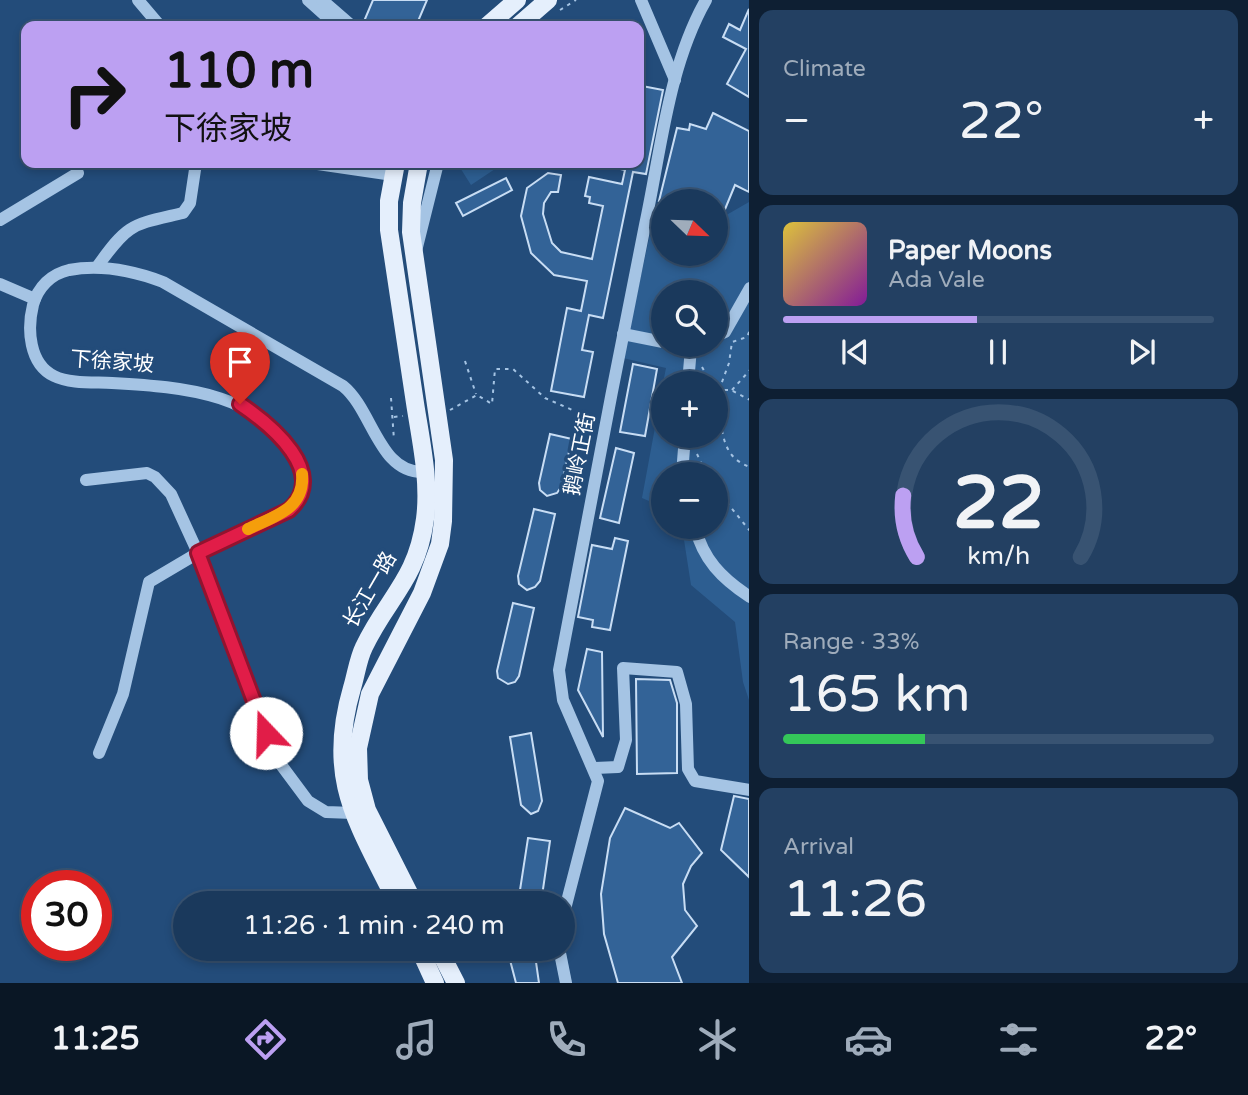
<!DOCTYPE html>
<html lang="en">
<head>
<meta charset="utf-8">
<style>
  :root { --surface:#1a395c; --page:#234062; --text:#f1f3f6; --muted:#9facbb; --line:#385372; --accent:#bca0f2 }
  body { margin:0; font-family:"Varela Round","Noto Sans SC",sans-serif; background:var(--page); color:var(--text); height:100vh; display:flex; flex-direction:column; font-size:26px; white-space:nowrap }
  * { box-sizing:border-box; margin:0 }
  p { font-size:23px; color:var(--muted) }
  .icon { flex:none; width:38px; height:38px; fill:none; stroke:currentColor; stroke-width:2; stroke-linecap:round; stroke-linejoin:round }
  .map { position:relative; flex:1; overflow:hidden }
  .side { display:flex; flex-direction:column; gap:10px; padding:10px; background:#0e1f33; width:499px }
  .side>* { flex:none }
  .top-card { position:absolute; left:21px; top:21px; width:623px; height:147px; border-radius:14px; box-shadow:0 4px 10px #0003,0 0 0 2px var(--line); background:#bca0f2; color:#111; overflow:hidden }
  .needle { width:46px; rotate:113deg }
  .tools { position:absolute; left:651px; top:189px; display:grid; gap:14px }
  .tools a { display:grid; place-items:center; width:77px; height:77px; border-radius:50%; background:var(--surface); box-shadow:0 4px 10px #0003,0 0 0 2px var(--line); font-size:35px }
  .speed { position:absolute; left:21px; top:870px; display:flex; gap:14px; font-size:35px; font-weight:700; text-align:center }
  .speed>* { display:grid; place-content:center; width:91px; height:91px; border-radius:50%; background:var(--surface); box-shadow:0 4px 10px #0003,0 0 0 2px var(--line); line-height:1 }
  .speed .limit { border:10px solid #d22; background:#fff; color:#111 }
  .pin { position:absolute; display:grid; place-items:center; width:60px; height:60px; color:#fff; margin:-72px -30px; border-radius:50% 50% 50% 0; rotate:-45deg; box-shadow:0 0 7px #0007 }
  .pin .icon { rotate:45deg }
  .me { position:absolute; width:77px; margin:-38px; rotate:339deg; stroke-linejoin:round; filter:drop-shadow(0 0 5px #0008) }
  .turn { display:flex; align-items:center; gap:24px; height:147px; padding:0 28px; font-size:32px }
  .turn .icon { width:91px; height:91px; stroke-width:2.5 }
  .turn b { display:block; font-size:49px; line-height:60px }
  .big { font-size:52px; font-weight:600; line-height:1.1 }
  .side .tile { flex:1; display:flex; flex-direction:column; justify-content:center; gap:10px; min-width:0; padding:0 24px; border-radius:14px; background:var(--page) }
  .side .dial { align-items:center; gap:0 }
  .dial svg { height:182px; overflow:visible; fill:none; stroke:var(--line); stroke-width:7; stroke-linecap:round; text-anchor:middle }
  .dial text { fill:var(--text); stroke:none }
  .song { display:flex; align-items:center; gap:21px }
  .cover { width:84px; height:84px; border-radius:10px; background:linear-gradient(135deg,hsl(50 70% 55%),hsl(290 70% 35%)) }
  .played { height:7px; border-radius:4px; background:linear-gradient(90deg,var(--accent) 45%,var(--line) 45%) }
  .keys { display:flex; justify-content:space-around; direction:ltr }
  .heat { display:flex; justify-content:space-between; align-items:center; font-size:38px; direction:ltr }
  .charge { height:10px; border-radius:5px; background:linear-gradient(90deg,#34c759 33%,var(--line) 0) }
  .trip { position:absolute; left:173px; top:891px; width:402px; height:70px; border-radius:35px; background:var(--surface); box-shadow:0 4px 10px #0003,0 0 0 2px var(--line); font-weight:600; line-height:70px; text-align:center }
  .tab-bar { display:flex; height:112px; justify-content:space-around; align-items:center; background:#0a1725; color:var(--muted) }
  .tab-bar .icon { width:49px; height:49px }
  .tab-bar .current { color:var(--accent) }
  .tab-bar b { font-size:32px; color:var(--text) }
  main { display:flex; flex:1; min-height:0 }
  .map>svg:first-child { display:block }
  .green { fill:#2d5e91; fill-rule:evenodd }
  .building { fill:#336397; stroke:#c8ddf4; stroke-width:2 }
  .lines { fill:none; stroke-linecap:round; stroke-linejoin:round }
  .path { stroke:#a5c4e4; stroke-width:2; stroke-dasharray:3.5 5; stroke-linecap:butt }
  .minor { stroke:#a5c4e4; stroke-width:12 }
  .major { stroke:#e5effc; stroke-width:18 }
  .route-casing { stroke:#92132f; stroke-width:18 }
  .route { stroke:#e11d48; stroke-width:12 }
  .slow { stroke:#f59e0b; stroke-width:12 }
  .labels { text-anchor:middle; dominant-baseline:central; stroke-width:7; stroke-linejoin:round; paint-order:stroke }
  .street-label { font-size:21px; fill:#fff; stroke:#234c7a }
</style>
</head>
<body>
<main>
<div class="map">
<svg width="750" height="983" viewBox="0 0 750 983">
  <rect width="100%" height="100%" fill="#234c7a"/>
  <g class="green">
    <path d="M464,163H504L471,185L459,166Z"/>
    <path d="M749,202V700L743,682L735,622L691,585L682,527H716V474H663V507L642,498L663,384V436H716V383H663L666,368L623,358L655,211L663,212V254H716V221ZM663,292H716V345H663Z"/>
  </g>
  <g class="building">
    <path d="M373,0H427L416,26H362Z"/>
    <path d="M749,9V97L727,84L746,49L723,37L729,24L740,30Z"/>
    <path d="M642,86L663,90L646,174L633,172L603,318L589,315L582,350L593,352L584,397L551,391L567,308L581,311L587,281L554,275L531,253L521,216L527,188L548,173L561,175L558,192H551L544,203L543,214L552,243L561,252L592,259L603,206L589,203L590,197L585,196L589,177L622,184L625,170L611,167V163H639V101Z"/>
    <path d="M713,113L749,131V192L735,185L716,231V201H659L677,128L689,130L690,124L706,129Z"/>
    <path d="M506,178L512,190L463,216L456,203Z"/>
    <path d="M633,364L657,369L645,436L620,432Z"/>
    <path d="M550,434L572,439L561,487L557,493L547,496L540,490L539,483Z"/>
    <path d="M616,448L634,453L619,523L600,518Z"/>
    <path d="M534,509L555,514L540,581L535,587L527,590L519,584L518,576Z"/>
    <path d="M615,538L628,541L610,630L592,627L593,620L578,617L592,545L612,549Z"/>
    <path d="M513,603L534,608L519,676L515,682L508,684L498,678L497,671Z"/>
    <path d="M587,649L602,652L603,737L578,690Z"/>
    <path d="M636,679L670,680L677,703V773L637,774Z"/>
    <path d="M531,733L542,801L538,811L531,814L521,805L510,737Z"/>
    <path d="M734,796L749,799V877L721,850Z"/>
    <path d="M625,808L670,828L679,823L702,853L691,866L683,884L685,910L697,926L672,957L682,983H618L604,934L601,894L610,838Z"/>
    <path d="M528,838L550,841L541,903H518Z"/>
    <path d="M512,948H534L539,983H516L510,960L515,958Z"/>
  </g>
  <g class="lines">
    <g class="path">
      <path d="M560,10L576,0"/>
      <path d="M465,361L476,394"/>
      <path d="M702,367L711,383"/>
      <path d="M716,390H731L750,400"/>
      <path d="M719,390L729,363L732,342L747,337L750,330"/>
      <path d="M732,390L750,370"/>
      <path d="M716,397C724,423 717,456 750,467"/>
      <path d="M391,398L394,440"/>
      <path d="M450,410L477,395L492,404L495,369H513L545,398L593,419"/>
      <path d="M394,417L403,416"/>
      <path d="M697,454L706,474"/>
      <path d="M716,489L750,531"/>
    </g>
    <g class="minor">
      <path d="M138,0L160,26"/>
      <path d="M308,0L337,26"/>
      <path d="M322,0L352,26"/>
      <path d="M641,0L675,80"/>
      <path d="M311,163L393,175"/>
      <path d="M0,220L78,173"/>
      <path d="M416,251L438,163"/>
      <path d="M97,267C129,222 132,225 183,213L190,203L196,163"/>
      <path d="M0,284L35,299"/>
      <path d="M623,334L663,342"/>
      <path d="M716,336L725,332L750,288"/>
      <path d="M688,383L691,348"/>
      <path d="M682,474L685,436"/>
      <path d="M86,480L147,473L155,477L171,494L198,553L276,758L308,801L326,812L353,813"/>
      <path d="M695,527C703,559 721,578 750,597"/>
      <path d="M99,753L123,694L149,582L198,553L289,510C302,498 308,484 300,467C267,392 183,387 112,383C94,382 70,384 54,376C29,364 27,329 33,305C38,287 51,274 69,270C101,264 134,271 163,282L343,386C373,410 379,475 425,472"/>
      <path d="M595,768L618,767L626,740L623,668L677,672L686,704L688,769L695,781L750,790"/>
      <path d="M564,913L598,781L563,700L559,670C587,522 615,373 645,225C661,151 668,67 706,0"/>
      <path d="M559,948L566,983"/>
    </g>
    <g class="major">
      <path d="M487,26L517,0"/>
      <path d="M518,26L548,0"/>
      <path d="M396,163L389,201V230C398,288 406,346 415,403C421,442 430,481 425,519C417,580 387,598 364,647C358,659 356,675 352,688C325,780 358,823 397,903"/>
      <path d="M414,903L367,810L359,780L358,748L370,694L422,593L440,544L443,521L444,460L411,232L412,203L419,163"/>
      <path d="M419,948L435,983"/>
      <path d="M438,948L456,983"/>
    </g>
  </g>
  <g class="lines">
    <g class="route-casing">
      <path id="route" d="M240,404C271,425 330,473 289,510L198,553L266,733"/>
    </g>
    <use href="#route" class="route"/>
    <path class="slow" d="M248,529C275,516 305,509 302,474"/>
  </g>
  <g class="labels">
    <g class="street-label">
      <text transform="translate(112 362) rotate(4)">下徐家坡</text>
      <text transform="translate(580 454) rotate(-79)">鹅岭正街</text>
      <text transform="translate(370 590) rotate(-60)">长江一路</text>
    </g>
  </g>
</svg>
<div class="tools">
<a><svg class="needle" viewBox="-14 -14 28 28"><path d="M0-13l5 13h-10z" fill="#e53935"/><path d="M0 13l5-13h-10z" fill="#9facbb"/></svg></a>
<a><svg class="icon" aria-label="search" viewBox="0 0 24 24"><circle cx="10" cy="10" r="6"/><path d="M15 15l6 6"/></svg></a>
<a>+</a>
<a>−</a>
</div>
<div class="speed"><div class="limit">30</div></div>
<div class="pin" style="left:240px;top:404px;background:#d93025"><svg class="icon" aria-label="arrive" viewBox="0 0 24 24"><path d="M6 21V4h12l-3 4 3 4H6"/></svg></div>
<svg class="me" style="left:266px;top:733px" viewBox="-20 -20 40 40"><circle r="19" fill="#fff"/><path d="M0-13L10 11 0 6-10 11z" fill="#e11d48"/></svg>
<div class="trip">11:26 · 1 min · 240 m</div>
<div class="top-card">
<div class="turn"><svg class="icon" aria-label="right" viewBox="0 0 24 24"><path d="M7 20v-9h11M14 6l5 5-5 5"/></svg><div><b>110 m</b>下徐家坡</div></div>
</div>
</div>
<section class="side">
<div class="tile"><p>Climate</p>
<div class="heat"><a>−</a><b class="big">22°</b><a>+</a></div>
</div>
<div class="tile">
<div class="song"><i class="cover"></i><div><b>Paper Moons</b><p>Ada Vale</p></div></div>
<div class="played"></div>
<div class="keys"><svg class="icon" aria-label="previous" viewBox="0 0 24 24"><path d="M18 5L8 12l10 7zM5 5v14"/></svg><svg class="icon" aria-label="pause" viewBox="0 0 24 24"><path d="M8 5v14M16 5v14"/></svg><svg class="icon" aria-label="next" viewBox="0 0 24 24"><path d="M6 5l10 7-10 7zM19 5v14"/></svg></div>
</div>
<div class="tile dial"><svg viewBox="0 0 100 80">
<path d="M14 69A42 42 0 1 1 86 69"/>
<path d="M14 69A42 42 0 0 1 8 42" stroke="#bca0f2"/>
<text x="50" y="56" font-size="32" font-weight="700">22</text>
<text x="50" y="72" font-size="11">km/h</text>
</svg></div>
<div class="tile"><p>Range · 33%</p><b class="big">165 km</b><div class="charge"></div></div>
<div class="tile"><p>Arrival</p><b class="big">11:26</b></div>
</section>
</main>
<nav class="tab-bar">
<b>11:25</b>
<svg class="icon current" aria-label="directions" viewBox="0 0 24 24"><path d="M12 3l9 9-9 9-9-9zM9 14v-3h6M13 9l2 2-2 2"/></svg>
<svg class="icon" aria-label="music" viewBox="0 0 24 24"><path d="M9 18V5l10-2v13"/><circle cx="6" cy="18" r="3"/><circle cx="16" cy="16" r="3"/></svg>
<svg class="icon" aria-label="phone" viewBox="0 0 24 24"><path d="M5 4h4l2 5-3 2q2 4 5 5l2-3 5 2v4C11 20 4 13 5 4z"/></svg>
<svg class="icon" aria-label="climate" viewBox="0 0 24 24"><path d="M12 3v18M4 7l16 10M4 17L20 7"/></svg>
<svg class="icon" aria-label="car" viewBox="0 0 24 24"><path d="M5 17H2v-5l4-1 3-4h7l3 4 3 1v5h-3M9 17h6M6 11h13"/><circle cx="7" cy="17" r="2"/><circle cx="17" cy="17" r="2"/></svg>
<svg class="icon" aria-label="filters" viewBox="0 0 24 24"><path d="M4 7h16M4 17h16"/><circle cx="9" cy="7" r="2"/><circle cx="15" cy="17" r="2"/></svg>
<b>22°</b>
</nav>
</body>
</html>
